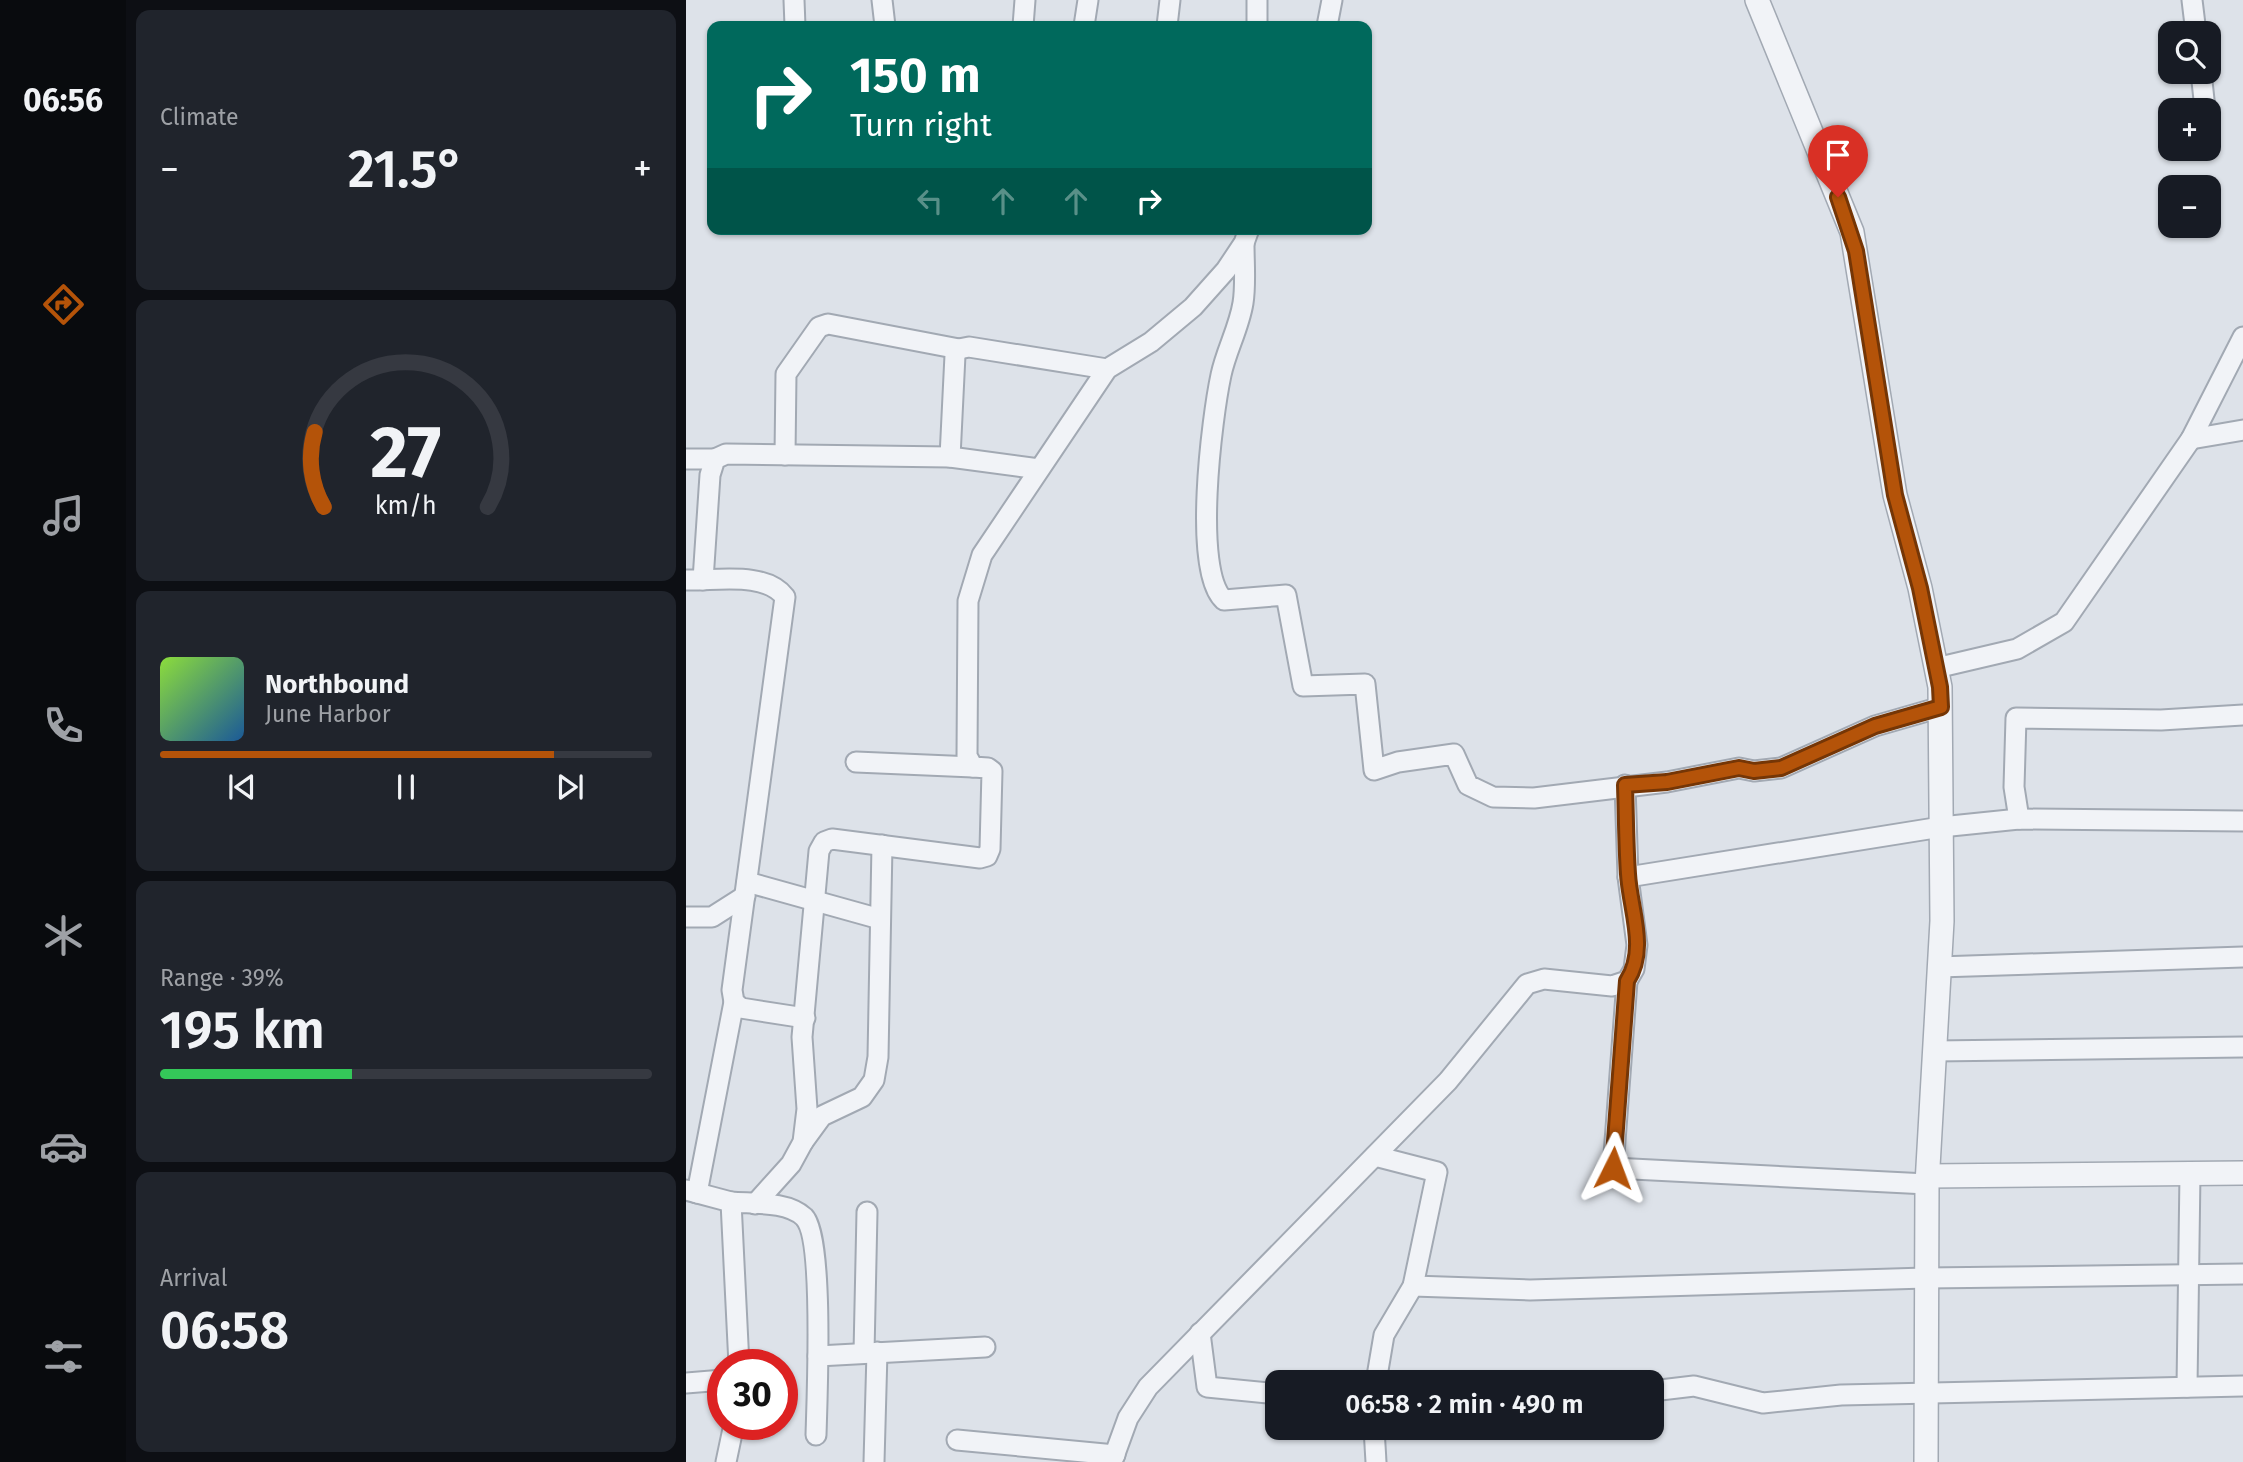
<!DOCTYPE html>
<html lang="en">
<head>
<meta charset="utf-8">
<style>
  :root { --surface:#171b24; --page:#20242c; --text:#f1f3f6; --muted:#9ea1a6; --line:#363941; --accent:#b45309 }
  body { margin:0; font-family:"Fira Sans",sans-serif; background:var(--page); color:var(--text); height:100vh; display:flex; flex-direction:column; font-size:26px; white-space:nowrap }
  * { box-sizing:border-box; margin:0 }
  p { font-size:23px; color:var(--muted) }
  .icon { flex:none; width:38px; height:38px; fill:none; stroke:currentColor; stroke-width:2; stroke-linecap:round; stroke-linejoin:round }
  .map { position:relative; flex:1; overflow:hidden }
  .details { display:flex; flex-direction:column; gap:10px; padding:10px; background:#0d0f14; width:560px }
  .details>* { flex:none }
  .hud { position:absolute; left:21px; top:21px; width:665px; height:214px; border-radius:14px; box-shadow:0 2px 5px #0004; background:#00695c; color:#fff; overflow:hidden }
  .fabs { position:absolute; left:1472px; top:21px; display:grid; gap:14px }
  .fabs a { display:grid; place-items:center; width:63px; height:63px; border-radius:14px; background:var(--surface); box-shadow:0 2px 5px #0004; font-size:35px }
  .speed { position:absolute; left:21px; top:1349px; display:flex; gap:14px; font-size:35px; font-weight:700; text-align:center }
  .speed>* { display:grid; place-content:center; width:91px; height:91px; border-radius:50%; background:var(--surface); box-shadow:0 2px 5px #0004; line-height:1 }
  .speed .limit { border:10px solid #d22; background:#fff; color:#111 }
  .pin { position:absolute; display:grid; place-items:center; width:60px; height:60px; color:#fff; margin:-72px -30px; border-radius:50% 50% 50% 0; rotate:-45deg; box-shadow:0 0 7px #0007 }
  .pin .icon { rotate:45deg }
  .me { position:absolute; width:77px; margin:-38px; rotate:3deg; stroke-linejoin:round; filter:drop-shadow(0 0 5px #0008) }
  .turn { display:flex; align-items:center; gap:24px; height:147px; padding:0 28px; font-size:32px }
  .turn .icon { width:91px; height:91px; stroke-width:2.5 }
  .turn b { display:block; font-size:49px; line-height:60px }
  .lanes { display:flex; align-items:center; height:66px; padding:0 28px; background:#0003; justify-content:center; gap:35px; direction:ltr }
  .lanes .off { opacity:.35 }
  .big { font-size:52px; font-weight:600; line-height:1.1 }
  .details .card { flex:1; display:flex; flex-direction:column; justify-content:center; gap:10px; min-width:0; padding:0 24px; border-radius:14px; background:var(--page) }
  .details .dial { align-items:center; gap:0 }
  .dial svg { height:182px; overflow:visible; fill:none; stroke:var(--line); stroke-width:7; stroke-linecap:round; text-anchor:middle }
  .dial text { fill:var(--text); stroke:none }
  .song { display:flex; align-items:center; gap:21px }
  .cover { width:84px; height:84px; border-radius:10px; background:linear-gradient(135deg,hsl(90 70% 55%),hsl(210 70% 35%)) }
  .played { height:7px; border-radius:4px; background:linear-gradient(90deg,var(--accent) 80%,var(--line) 80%) }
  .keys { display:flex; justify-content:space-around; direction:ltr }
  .heat { display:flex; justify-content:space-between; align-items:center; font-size:38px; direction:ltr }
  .charge { height:10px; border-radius:5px; background:linear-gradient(90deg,#34c759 39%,var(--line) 0) }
  .trip { position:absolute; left:579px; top:1370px; width:399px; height:70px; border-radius:14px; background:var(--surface); box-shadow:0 2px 5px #0004; font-weight:600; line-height:70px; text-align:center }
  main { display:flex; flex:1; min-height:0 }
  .tabs { display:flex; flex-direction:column; width:126px; justify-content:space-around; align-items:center; background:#090b0e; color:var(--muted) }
  .tabs .icon { width:49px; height:49px }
  .tabs .selected { color:var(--accent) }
  .tabs b { font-size:32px; color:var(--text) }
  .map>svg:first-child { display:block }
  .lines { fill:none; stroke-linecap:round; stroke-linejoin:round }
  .minor-casing { stroke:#a2a9b3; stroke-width:23 }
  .tertiary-casing { stroke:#a2a9b3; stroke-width:26 }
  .minor { stroke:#f1f3f7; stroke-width:19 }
  .tertiary { stroke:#f1f3f7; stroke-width:23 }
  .route-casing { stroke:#753606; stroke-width:18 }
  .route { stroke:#b45309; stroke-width:12 }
</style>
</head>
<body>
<main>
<nav class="tabs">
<b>06:56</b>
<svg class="icon selected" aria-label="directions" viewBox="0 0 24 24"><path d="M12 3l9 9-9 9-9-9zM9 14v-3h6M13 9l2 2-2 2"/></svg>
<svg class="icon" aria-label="music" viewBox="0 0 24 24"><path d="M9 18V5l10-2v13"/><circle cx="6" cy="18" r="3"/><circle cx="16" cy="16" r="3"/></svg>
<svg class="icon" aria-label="phone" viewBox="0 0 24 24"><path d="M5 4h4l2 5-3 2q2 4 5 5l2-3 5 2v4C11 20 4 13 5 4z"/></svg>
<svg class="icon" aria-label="climate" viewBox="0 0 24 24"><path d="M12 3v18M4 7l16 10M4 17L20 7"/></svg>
<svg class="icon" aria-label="car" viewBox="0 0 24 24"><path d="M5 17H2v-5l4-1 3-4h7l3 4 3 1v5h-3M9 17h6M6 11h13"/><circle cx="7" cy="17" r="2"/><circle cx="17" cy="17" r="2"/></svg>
<svg class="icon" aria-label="filters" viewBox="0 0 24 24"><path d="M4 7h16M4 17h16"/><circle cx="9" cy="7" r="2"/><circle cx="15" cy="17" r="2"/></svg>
</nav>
<section class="details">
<div class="card"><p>Climate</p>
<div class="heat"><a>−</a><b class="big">21.5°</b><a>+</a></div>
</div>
<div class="card dial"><svg viewBox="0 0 100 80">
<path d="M14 69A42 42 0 1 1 86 69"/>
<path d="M14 69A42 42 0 0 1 10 36" stroke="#b45309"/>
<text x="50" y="56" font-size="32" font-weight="700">27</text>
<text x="50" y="72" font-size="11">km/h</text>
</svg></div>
<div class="card">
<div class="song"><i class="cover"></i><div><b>Northbound</b><p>June Harbor</p></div></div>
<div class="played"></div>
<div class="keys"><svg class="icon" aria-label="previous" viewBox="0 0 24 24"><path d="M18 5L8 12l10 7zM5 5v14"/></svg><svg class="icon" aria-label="pause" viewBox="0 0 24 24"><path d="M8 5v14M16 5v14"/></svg><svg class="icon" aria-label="next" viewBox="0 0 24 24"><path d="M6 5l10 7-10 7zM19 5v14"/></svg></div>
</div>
<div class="card"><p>Range · 39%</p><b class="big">195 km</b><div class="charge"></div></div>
<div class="card"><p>Arrival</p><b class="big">06:58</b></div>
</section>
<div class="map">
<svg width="1557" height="1462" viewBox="0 0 1557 1462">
  <rect width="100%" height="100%" fill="#dde2e9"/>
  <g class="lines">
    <g class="minor-casing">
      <g id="minor">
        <path d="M108,0L109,26"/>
        <path d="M196,0L199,26"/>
        <path d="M571,0V26"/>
        <path d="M1506,0L1510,33"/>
        <path d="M337,26L339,0"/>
        <path d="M398,26L402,0"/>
        <path d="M481,26L484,0"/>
        <path d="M641,26L646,0"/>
        <path d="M1515,72L1519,109"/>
        <path d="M558,244C558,263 560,285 557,303C553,328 540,351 535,375C526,417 506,572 538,600L600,595L617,686L679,684L688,770L712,762L768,754L782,785L807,797L848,798L981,782L1053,768L1068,771L1095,768L1189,726L1255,707"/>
        <path d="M1505,439L1557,430"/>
        <path d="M99,455L100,374L133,327L142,324L273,349"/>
        <path d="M264,457L269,355L273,349L283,347L421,369"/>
        <path d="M0,459H29"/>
        <path d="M0,580C31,581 79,571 99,597L46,990L48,1002L55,1008L119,1018"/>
        <path d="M17,580L24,475L29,459L40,454L264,457L353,469"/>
        <path d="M1250,668L1331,649L1378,622L1505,439L1557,337"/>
        <path d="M170,762L287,767"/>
        <path d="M1333,819L1328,787L1330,718L1475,720L1557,715"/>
        <path d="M942,877L1255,827L1333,819L1557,821"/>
        <path d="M61,882L194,919"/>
        <path d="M0,917H26L59,896"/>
        <path d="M1253,967L1557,957"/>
        <path d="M941,981L927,1168L1241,1184"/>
        <path d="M1248,1051L1557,1047"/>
        <path d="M117,1142L136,1116L176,1097L188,1080L192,1057L196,845"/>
        <path d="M689,1156L751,1172L727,1286L698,1335L690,1382"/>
        <path d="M0,1190L45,1202L53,1365"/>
        <path d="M11,1193L48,1002"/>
        <path d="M45,1202C67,1204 101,1201 118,1217C138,1237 131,1400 130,1435"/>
        <path d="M69,1204L105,1164L117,1142L121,1109L116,1037L133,851L138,842L146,839L294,858L301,856L304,849L306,771L302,768L287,767L281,756L282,601L296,555L421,369L465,342L507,307L540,270L558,243L563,229"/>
        <path d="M727,1286L844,1290L1239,1278L1557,1274"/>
        <path d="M514,1333L521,1387L592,1394"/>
        <path d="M178,1353L181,1212"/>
        <path d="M132,1356L299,1347"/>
        <path d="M0,1383L37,1380"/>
        <path d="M1501,1387L1504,1173"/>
        <path d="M966,1391L1008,1386L1077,1403L1155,1395L1557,1386"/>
        <path d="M688,1428L690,1462"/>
        <path d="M271,1440L429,1455"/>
        <path d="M40,1462L48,1424"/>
        <path d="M188,1462L191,1352"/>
        <path d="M426,1462L442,1418L462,1387L762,1081L841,984L858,979L926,986L941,981L948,969L951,945L942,877L939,785"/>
      </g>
    </g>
    <g class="tertiary-casing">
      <g id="tertiary">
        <path d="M1071,0L1166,232L1209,495L1234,588L1254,687L1256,921L1241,1184L1240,1462"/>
        <path d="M1242,1176L1557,1173"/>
      </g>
    </g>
    <use href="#minor" class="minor"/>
    <use href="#tertiary" class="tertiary"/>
  </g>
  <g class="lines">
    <g class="route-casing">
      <path id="route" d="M927,1168L941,981C962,949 944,909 942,874C940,844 940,815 939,785L981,782L1053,768L1068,771L1095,768L1189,726L1255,707L1254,687L1234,588L1209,495L1170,251L1152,197"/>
    </g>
    <use href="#route" class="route"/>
  </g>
</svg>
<div class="fabs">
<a><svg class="icon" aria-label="search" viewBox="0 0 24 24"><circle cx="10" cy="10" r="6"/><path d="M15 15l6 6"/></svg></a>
<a>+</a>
<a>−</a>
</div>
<div class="speed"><div class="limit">30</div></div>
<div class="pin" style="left:1152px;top:197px;background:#d93025"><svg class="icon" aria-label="arrive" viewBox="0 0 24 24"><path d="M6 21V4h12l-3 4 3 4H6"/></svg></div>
<svg class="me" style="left:927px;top:1168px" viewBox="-20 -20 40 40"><path d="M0-17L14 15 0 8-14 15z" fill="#b45309" stroke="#fff" stroke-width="4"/></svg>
<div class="trip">06:58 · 2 min · 490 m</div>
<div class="hud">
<div class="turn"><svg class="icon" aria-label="right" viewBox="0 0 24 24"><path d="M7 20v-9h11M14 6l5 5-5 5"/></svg><div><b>150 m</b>Turn right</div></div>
<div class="lanes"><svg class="icon off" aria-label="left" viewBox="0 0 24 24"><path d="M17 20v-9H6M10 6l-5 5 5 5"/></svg><svg class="icon off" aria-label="ahead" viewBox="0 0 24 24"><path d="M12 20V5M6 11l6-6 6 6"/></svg><svg class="icon off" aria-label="ahead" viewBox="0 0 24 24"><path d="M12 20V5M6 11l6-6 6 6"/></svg><svg class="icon" aria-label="right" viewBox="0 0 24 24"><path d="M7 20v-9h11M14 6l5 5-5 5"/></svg></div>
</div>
</div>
</main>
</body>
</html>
